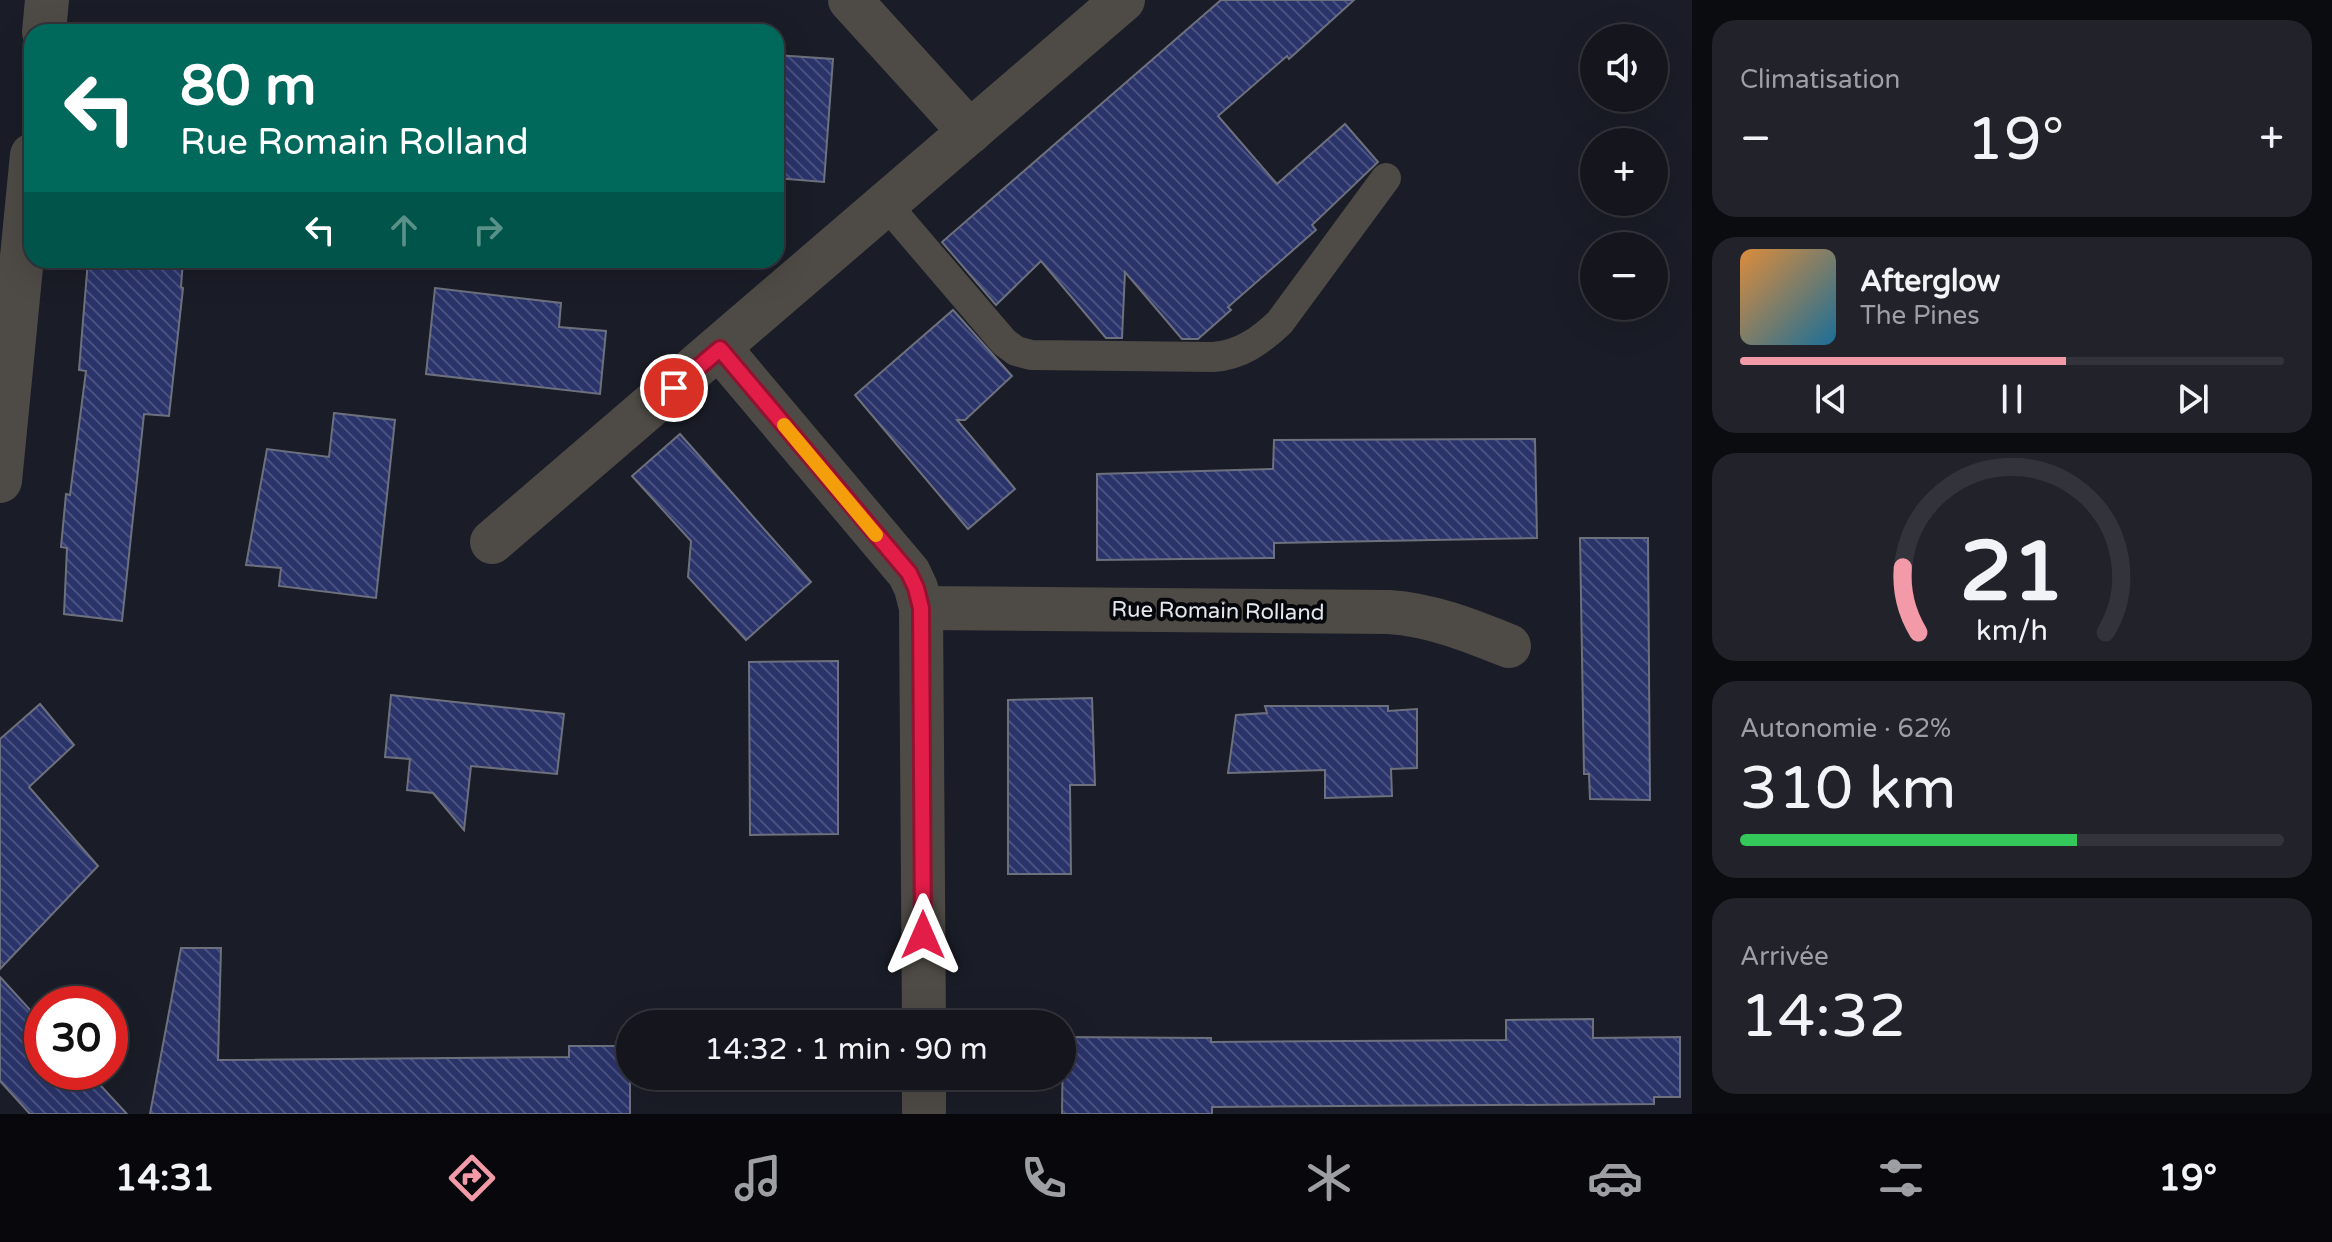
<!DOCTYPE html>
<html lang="fr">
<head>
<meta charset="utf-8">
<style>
  :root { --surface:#14151d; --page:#21222a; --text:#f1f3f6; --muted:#9d9fa4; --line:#33343b; --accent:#f39aa9 }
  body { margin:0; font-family:"Varela Round",sans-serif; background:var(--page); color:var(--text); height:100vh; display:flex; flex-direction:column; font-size:30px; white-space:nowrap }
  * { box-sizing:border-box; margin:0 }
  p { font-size:26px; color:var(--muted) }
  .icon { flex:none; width:44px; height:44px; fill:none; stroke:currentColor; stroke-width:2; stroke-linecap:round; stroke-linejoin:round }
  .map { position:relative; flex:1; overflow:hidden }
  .drawer { display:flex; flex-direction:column; gap:20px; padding:20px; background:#0b0c10; width:640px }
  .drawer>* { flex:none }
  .top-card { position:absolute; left:24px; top:24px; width:760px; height:244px; border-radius:24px; box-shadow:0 8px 32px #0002,0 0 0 2px var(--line); background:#00695c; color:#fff; overflow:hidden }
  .controls { position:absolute; left:1580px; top:24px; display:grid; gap:16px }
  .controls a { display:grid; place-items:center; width:88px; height:88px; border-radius:50%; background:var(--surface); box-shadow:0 8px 32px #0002,0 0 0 2px var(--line); font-size:40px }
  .speed { position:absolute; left:24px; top:986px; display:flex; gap:16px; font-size:40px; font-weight:700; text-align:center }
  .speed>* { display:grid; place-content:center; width:104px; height:104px; border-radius:50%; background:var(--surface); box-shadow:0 8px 32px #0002,0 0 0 2px var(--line); line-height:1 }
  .speed .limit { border:12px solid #d22; background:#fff; color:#111 }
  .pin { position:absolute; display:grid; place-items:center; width:68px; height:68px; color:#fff; margin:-34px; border:4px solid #fff; border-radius:50%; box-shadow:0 2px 8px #0007 }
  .me { position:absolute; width:88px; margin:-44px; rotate:0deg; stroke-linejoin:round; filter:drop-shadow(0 0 6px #0008) }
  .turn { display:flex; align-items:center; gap:28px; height:168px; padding:0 24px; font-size:36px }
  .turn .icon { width:104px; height:104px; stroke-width:2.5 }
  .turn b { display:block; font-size:56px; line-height:68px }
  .lanes { display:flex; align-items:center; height:76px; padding:0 24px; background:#0003; justify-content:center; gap:40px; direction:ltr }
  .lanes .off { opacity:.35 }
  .big { font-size:60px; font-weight:600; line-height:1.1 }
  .drawer .widget { flex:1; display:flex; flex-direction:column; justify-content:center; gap:12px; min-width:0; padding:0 28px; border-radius:24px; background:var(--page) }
  .drawer .dial { align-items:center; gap:0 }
  .dial svg { height:208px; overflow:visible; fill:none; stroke:var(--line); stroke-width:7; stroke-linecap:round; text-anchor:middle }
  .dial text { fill:var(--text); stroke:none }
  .song { display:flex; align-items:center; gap:24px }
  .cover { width:96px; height:96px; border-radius:12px; background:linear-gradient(135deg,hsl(30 70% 55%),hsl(200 70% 35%)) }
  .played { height:8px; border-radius:4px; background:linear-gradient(90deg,var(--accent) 60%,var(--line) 60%) }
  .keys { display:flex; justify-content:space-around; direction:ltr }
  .heat { display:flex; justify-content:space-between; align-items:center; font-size:44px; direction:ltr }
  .charge { height:12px; border-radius:6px; background:linear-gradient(90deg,#34c759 62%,var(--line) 0) }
  .trip { position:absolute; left:616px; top:1010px; width:460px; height:80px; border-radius:40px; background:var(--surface); box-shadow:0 8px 32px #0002,0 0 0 2px var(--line); font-weight:600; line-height:80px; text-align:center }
  .tabs { display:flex; height:128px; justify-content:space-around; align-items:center; background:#08080c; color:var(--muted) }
  .tabs .icon { width:56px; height:56px }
  .tabs .active { color:var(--accent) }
  .tabs b { font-size:36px; color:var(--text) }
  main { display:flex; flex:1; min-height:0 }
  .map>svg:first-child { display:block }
  .building { fill:url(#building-back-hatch); stroke:#6d717e; stroke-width:2 }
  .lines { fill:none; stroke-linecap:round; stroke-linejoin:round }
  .service { stroke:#4e4a45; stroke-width:30 }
  .minor { stroke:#4e4a45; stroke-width:44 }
  .route-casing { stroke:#92132f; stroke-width:20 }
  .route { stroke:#e11d48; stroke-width:14 }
  .slow { stroke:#f59e0b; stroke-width:14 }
  .labels { text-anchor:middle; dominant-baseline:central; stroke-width:8; stroke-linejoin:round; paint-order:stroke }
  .street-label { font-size:22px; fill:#e3e6ed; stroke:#06070b }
</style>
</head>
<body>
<main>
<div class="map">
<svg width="1692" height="1114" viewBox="0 0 1692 1114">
  <defs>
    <pattern id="building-back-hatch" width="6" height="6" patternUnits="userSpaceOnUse" patternTransform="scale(2)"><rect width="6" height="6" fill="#2a346a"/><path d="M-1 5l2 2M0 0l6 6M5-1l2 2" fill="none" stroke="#495180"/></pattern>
  </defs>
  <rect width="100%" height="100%" fill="#1a1c27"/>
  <g class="building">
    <path d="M1221,0H1354L1289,59L1287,56L1218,116L1277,184L1345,124L1378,162L1312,225L1316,230L1228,307L1231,310L1198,339H1182L1125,272L1122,338H1106L1041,261L996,305L942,242Z"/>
    <path d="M776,55L833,59L824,182L776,178Z"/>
    <path d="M88,260H183L181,287L183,288L169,416L144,414L122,621L64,614L67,548L61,547L66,494L70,495L86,371L79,370Z"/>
    <path d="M435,288L561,303L559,327L606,331L600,394L426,374Z"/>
    <path d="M953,310L1012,376L965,420H957L1015,489L968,529L855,395Z"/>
    <path d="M334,413L395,420L376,598L279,586L281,568L246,565L267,449L329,457Z"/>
    <path d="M680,434L811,582L746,640L688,577L691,541L632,476Z"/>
    <path d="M1535,439L1537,538L1274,543V558L1097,560V474L1273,469L1274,440Z"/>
    <path d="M1580,538H1648L1650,800L1590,799L1589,774H1584Z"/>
    <path d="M838,661V834L750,835L749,662Z"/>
    <path d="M391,695L564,714L557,774L471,766L464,830L433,793L407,790L410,759L385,757Z"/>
    <path d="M1092,698L1095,785H1070L1071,874H1008V700Z"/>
    <path d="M40,704L74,745L29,787L98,866L0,969V739Z"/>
    <path d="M1265,706H1388V711L1417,709V768L1391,769L1392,796L1325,798V770L1228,773L1236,715L1267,713Z"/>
    <path d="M181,948H221L218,1060L569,1057V1046H630V1114H150Z"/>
    <path d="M0,977L42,1023V1072H88L127,1114H30L0,1081Z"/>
    <path d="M1593,1019V1038L1680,1037V1097H1654V1104L1212,1107V1114H1062L1063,1037L1211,1038V1042L1506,1040V1020Z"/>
  </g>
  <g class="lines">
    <path class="service" d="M886,204L1004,342L1016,351L1031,355L1213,357C1241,355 1260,341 1280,322L1386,178"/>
    <g class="minor">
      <path d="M850,0L970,132"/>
      <path d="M44,32L47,0"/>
      <path d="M720,349L909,573L916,588L921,608L924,1024"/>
      <path d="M0,481L32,155"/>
      <path d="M492,542L1123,0"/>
      <path d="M921,608L1389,612C1432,615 1469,630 1509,646"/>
      <path d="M924,1076V1114"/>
    </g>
  </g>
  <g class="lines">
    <g class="route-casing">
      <path id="route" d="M674,388L720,349L909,573L916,588L921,608L923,935"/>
    </g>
    <use href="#route" class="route"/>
    <path class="slow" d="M784,425L876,535"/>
  </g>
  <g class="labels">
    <g class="street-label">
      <text transform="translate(1218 611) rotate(1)">Rue Romain Rolland</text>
    </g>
  </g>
</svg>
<div class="controls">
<a><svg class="icon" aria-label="sound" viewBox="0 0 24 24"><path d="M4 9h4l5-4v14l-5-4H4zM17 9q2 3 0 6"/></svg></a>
<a>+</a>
<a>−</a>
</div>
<div class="speed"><div class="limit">30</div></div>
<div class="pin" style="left:674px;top:388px;background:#d93025"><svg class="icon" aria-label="arrive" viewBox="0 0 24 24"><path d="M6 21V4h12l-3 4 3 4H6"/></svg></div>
<svg class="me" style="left:923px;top:935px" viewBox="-20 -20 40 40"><path d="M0-17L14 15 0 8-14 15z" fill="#e11d48" stroke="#fff" stroke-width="4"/></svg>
<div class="trip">14:32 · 1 min · 90 m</div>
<div class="top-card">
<div class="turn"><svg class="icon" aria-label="left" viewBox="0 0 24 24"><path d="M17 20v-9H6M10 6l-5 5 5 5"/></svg><div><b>80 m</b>Rue Romain Rolland</div></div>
<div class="lanes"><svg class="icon" aria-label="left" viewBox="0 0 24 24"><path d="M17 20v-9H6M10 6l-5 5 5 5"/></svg><svg class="icon off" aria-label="ahead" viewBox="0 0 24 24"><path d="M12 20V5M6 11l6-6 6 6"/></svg><svg class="icon off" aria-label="right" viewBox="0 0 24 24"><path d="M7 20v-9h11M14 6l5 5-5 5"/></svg></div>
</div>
</div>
<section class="drawer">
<div class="widget"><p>Climatisation</p>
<div class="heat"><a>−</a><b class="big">19°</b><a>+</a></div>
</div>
<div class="widget">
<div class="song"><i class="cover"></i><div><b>Afterglow</b><p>The Pines</p></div></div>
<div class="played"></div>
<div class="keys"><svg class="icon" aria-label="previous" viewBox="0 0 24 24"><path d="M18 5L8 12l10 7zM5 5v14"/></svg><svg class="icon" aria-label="pause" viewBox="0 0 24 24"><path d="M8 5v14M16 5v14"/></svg><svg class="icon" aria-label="next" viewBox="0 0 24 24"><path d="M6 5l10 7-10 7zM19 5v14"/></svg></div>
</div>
<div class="widget dial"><svg viewBox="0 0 100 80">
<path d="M14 69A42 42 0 1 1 86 69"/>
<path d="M14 69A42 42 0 0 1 8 44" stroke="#f39aa9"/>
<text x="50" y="56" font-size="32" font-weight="700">21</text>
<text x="50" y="72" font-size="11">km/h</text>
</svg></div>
<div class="widget"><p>Autonomie · 62%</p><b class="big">310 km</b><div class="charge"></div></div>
<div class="widget"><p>Arrivée</p><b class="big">14:32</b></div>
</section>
</main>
<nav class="tabs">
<b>14:31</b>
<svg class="icon active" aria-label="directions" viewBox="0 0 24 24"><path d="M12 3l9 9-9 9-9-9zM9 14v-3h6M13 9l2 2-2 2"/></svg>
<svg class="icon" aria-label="music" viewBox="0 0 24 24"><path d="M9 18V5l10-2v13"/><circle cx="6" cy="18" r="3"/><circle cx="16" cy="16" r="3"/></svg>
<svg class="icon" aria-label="phone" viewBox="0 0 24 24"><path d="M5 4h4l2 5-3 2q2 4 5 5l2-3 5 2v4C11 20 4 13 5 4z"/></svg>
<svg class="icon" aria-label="climate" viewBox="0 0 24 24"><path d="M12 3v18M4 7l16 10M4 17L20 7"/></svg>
<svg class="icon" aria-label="car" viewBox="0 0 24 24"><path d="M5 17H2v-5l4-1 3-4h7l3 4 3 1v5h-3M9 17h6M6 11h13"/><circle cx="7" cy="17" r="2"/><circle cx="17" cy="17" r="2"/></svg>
<svg class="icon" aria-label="filters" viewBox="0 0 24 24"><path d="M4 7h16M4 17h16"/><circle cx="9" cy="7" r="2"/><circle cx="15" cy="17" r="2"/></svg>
<b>19°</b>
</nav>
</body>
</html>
